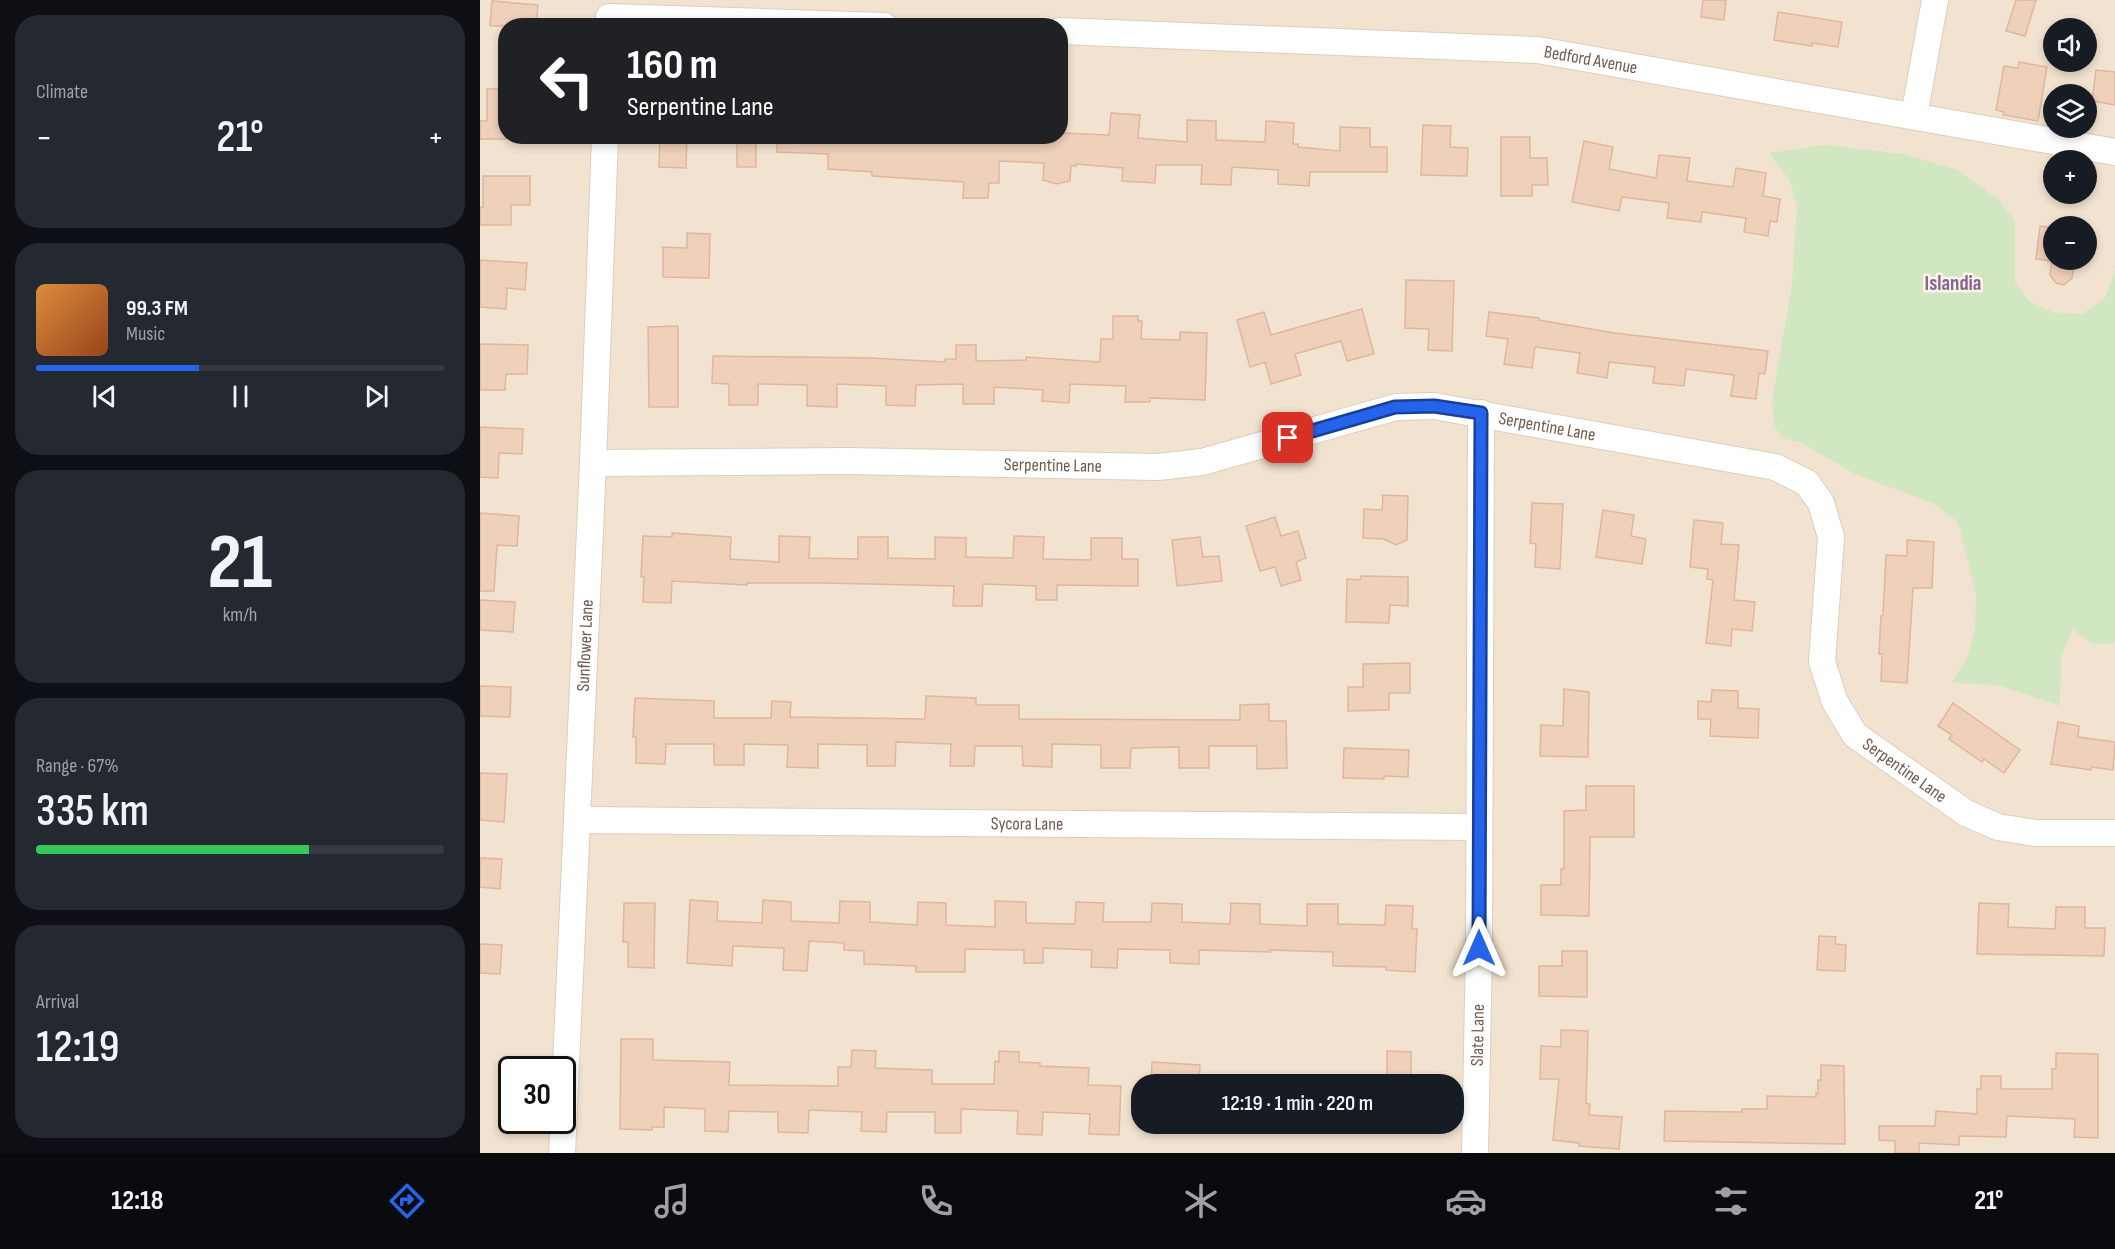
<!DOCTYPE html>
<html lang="en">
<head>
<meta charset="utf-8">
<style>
  :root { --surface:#171b24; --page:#242831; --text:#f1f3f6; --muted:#9ea1a6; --line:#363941; --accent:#2563eb }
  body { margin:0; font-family:"Sofia Sans Condensed",sans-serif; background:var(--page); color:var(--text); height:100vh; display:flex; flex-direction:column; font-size:22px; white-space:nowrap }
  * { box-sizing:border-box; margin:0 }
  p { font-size:20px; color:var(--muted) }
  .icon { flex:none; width:33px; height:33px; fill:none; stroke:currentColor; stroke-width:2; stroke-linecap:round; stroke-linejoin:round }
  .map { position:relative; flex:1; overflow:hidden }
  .details { display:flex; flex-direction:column; gap:15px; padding:15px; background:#0d0f14; width:480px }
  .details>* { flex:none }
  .guide { position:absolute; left:18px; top:18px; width:570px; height:126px; border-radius:24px; box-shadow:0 3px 9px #0003; background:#202124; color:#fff; overflow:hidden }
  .controls { position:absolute; left:1563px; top:18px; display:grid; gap:12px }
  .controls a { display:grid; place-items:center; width:54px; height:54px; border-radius:50%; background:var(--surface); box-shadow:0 3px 9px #0003; font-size:30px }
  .speed { position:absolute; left:18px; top:1056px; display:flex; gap:12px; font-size:30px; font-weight:700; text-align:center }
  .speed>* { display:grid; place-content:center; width:78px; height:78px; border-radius:50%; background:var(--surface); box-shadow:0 3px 9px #0003; line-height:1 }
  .speed .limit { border:3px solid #111; border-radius:9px; background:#fff; color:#111 }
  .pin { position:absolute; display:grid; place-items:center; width:51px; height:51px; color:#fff; margin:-26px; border-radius:12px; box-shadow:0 3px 9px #0006 }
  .me { position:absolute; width:66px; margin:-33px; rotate:0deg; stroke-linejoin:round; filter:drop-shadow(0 0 4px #0008) }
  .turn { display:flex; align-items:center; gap:21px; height:126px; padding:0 30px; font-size:27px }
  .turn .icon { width:78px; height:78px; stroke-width:2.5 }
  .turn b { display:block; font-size:42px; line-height:51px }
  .big { font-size:45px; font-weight:600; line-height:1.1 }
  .details .widget { flex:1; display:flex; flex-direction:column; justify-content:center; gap:9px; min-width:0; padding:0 21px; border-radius:24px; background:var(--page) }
  .details .dial { align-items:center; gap:0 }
  .dial b { font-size:78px; line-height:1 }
  .song { display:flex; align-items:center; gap:18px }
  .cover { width:72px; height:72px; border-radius:9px; background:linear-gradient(135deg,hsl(30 70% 55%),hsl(20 70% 35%)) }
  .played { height:6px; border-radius:3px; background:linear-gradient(90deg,var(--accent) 40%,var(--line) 40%) }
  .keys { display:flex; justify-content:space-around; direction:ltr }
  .heat { display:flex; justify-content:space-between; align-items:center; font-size:33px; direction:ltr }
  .charge { height:9px; border-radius:4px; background:linear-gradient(90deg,#34c759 67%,var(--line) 0) }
  .trip { position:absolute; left:651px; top:1074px; width:333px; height:60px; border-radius:24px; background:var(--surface); box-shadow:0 3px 9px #0003; font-weight:600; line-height:60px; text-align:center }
  .dock { display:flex; height:96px; justify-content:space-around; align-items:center; background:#090b0e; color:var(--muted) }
  .dock .icon { width:42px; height:42px }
  .dock .active { color:var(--accent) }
  .dock b { font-size:27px; color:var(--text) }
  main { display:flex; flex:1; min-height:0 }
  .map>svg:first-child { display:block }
  .residential { fill:#f2e3d0; fill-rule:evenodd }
  .green { fill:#d0e7c1 }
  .building { fill:#efd0ba; stroke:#e0b69c; stroke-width:1.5 }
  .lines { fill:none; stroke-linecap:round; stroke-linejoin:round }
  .minor-casing { stroke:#decdbe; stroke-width:28 }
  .minor { stroke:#fff; stroke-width:26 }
  .route-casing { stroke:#184099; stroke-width:15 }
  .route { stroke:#2563eb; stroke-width:10 }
  .labels { text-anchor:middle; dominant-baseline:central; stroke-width:5; stroke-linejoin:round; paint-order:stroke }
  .street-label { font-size:18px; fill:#71584a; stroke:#fef5e7 }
  .quarter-label { font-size:21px; font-weight:bold; fill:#846594; stroke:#fef5e7 }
</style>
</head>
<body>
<main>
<section class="details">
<div class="widget"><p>Climate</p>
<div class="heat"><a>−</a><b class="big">21°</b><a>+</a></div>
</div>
<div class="widget">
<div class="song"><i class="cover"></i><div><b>99.3 FM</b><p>Music</p></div></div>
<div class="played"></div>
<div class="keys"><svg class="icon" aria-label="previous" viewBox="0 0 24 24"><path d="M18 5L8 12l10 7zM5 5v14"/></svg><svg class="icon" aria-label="pause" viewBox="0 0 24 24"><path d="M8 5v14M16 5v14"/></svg><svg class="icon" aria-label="next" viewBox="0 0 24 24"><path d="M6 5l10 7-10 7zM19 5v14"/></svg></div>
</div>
<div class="widget dial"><b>21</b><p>km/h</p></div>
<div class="widget"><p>Range · 67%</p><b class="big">335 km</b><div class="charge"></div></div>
<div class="widget"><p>Arrival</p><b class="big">12:19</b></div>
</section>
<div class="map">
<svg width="1635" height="1153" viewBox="0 0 1635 1153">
  <rect width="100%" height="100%" fill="#fbf1e1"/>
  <path class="residential" d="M0,0H1635V1153H0ZM26,26H580V136H26ZM1574,28H1606V62H1574ZM1574,94H1606V128H1574ZM1574,160H1606V194H1574ZM1574,226H1606V260H1574ZM32,1070H82V1120H32ZM662,1084H974V1124H662Z"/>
  <path class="green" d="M1346,145L1423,154L1478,170L1518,199L1535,222V282L1549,301L1575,313L1602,314L1625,298L1635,270V642C1614,648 1608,642 1593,629L1581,656L1580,706L1518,685L1471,683L1486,661L1495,630L1496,594L1478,522L1454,504L1375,474L1322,443L1302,438L1295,427L1292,401L1312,284L1317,206L1310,181L1289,153Z"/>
  <g class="building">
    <path d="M1223,0H1246L1244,20L1221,17Z"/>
    <path d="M1536,0H1556L1545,36L1526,31Z"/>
    <path d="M12,1L58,5L56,26H10Z"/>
    <path d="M1298,12L1362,22L1358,47L1332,43V46L1294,40Z"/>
    <path d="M1539,62L1567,67L1558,121L1523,115L1524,112L1516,110L1524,66L1538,68Z"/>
    <path d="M1616,70L1635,72V105L1612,101Z"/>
    <path d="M7,89H26V139H0V121H7Z"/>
    <path d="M631,113L660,115L658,138L707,142V120L736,121V140L785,142L786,121L814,123L813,144H818V147L860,151V127L890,128V147H907V172H830L829,186L798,184V170L752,167L751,185L721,184L722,165H676L675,183L642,181L643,168L596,164V166H591L590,181L576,184L563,180L564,163L519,161V183H509L508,198H483L484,182L392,176V172L348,169V154L297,152V136H580V133L629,135Z"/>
    <path d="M943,125L971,126L970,147L988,148L987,176L941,175Z"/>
    <path d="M180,136H207L206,168L179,167Z"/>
    <rect x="257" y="136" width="19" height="31"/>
    <path d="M1021,137H1050V158H1067L1068,185H1052V196H1021Z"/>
    <path d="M1104,141L1133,147L1129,169L1176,178L1179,155L1210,158L1207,181L1253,187L1256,168L1286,173L1283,196L1300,199L1297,222L1290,221L1288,236L1264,232L1266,218L1222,212L1221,222L1187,218L1189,203L1142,197L1139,211L1092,202Z"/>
    <path d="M3,176H50V205H31V225H0V207H3Z"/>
    <path d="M1560,226L1574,228V260H1599V264L1594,263L1592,278L1584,285L1576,283L1570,275L1572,261L1556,259Z"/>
    <path d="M207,233L230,234L229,278L183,277V247L207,248Z"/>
    <path d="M0,260L47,263L45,290L27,288L26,309L0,307Z"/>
    <path d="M926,280L974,281L972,351L948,350L949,329L925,328Z"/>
    <path d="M882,309L894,354L867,361L861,341L815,354L821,375L791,384L785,362L770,367L757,320L784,312L791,335Z"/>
    <path d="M1009,312L1059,318V320L1134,333L1288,351L1285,374L1279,373L1276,399L1251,396L1254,375L1206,369L1204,386L1173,383L1175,367L1129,362L1127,378L1097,373L1100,353L1055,347L1052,368L1024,364L1028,339L1006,336Z"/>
    <path d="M633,316H658V321H662L661,339L700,340V332L727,333L725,400L670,398V402H645L646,386L590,384L589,403L562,401L563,390L514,387V404H483V384L436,385L435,406L406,405V386L357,384V407L327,406V385L278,384V405H249V384L232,383L233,356L390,358L465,362V359H476V345H496V361L546,360V357L620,362L621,339H633Z"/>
    <path d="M198,326V407H169L168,327Z"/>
    <path d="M0,344L48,345L47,374H26L25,390H0Z"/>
    <path d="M0,427L43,429L42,454L19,453L18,478L0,477Z"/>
    <path d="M903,495L928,496L927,540L916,545L904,539L883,538L884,509L902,510Z"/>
    <path d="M1052,503L1083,504L1080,569L1055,567L1056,544L1050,543Z"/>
    <path d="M1123,510L1154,515L1151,536L1166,539L1162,564L1116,557Z"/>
    <path d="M0,513L39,516L37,546L17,545L14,591H0Z"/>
    <path d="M795,517L801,536L818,531L826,558L816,562L821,580L801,586L795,567L780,571L766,526Z"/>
    <path d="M1214,520L1243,523L1241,544L1259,545L1254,600L1275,602L1272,631L1252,629L1251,646L1226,643L1233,580L1227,579L1228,569L1210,567Z"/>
    <path d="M192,533L251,537L250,559L299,562V536L330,537L329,558L378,559V537H408V558L455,559V537L486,538V557L533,558L534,536L564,537L563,559L611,560V538H642V559H658V586L577,585V600H556V586L503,584L502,606H473L474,586L346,583H267V585L192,581L191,603L163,602L164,577H161L163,536L192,537Z"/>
    <path d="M720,537L723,557L739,556L742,581L697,586L692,540Z"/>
    <path d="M1427,540L1454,542L1452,588H1433L1427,683L1401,681L1402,654H1399L1401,616H1403L1406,555L1427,556Z"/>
    <path d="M881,576L928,577V606L910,605L909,623L866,622L867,579L880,580Z"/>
    <path d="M0,600L35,602L33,632L0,630Z"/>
    <path d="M930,663V693H909V710L868,711V687H883V664Z"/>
    <path d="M0,686L31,687L30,717L0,716Z"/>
    <path d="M1084,689L1109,692L1108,757L1060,756L1061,725L1083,726Z"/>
    <path d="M1232,690L1258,691V708L1279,709L1278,738L1230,736L1231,719H1218V701L1231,702Z"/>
    <path d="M446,696L496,698V705H539V719L760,720V705L789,704V721H806L807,768L777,769V746H729V768H699V747L651,748L650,768H621V745L572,744V767L543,766L542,746H495L494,766H470L471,744L416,742L415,766H387V745L338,744V768L307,767L308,745L264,744V765H234V744H186L185,764L156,763V737H153L155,698L234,701V718H291L292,701L311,702L310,717L445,719Z"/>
    <path d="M1473,703L1540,750L1524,773L1504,759L1502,762L1469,739L1472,735L1458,726Z"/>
    <path d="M1578,722L1599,726L1598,737L1635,742L1633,770L1612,767L1611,770L1571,764Z"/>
    <path d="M864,748L929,750L928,777L904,776V779L863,778Z"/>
    <path d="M0,773L27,774L24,822L0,820Z"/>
    <path d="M1106,786H1154V837H1110L1109,916L1061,915V885H1081V869H1084V811L1106,810Z"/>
    <path d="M0,858L22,859L20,889L0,887Z"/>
    <path d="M210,900L238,902L237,921L282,923L283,900L311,902V921L359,923L360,901L390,902V922L437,925L438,902L466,903V925L515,927V901L546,902V923L595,924L596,902L624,903L623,922H671L672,903L702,904V922L750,924L751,903L780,904V924L827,926V904H858V924L905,925L906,905L933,906L932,929H937L935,972L906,970V967L853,966V952L790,950V952L719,950V964L690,963V950L638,949L637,968L611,967L612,950L563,948V963H544V950L485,949V972H436V966L384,964V951L364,950V943L329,941L327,971L303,970L304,948L253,946L252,966L207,963Z"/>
    <path d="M144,903H175L174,968L148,967V942H143Z"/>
    <path d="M1499,903L1529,904L1528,927L1575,929L1576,907H1605V928H1625L1624,956L1497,954Z"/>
    <path d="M1339,936L1356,937L1355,944L1366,945L1365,971L1337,970Z"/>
    <path d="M0,944L22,945L20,974L0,973Z"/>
    <path d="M1082,951H1107V997L1059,996V966H1082Z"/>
    <path d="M1081,1030L1108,1031L1106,1103L1110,1104L1109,1115L1142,1117L1139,1149L1099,1146V1143L1073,1140L1079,1079H1060L1061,1046L1081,1047Z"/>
    <path d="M141,1039H173V1060L250,1062L249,1085L358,1086V1067H371L372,1050L396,1051L395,1068L452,1070V1084H514L515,1061L519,1062V1051L539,1052V1062L560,1063V1066L609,1068L608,1085L641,1086L639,1135L609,1134L610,1114L563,1112L562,1135L537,1134L538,1111L481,1109V1133H455V1112H407L406,1132L381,1131L382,1112L329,1110L328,1133L298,1132V1112L249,1111L248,1132L225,1131V1109L184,1107V1127H172V1130L140,1129Z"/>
    <path d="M907,1051L931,1052V1084H907Z"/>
    <path d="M1576,1053L1618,1054V1138L1594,1137L1595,1119L1527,1116L1526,1137L1479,1136V1145L1439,1143V1153H1415V1141L1399,1140V1126H1455L1456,1111L1497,1114V1089H1501V1076H1521V1089H1572V1069H1576Z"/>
    <path d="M672,1062L720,1065L719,1084H671Z"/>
    <path d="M1341,1065L1364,1066L1365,1144L1184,1141L1185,1111L1262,1112V1109H1287V1096L1336,1097V1093L1338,1094V1080H1341Z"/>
  </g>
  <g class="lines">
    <g class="minor-casing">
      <g id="minor">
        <path d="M129,17L404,26"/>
        <path id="s1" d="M580,31L1058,50L1635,152"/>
        <path d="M1434,116L1455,0"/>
        <path id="s2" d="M113,463L367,461L678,467L722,462L916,407L954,406L1295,467L1327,483L1341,503L1351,537L1342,662L1355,702L1375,735L1486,813L1518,827L1555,833H1635"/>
        <path id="s3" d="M97,820L998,827"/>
        <path id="s4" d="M82,1153L113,463L125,136"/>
        <path id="s5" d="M995,1153L999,948L1001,413"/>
      </g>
    </g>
    <use href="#minor" class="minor"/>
  </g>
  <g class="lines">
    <g class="route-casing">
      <path id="route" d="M808,438L915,407L954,406L1001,413L999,948"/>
    </g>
    <use href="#route" class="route"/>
  </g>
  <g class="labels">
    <g class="street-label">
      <text stroke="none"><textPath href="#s1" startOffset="532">Bedford Avenue</textPath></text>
      <text stroke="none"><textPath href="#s2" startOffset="964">Serpentine Lane</textPath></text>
      <text stroke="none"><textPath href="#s2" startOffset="460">Serpentine Lane</textPath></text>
      <text stroke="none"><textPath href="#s4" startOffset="508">Sunflower Lane</textPath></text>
      <text stroke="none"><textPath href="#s2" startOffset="1558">Serpentine Lane</textPath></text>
      <text stroke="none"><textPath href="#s3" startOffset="450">Sycora Lane</textPath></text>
      <text stroke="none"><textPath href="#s5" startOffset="118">Slate Lane</textPath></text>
    </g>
    <g class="quarter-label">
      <text x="1473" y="283">Islandia</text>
    </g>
  </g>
</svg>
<div class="controls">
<a><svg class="icon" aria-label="sound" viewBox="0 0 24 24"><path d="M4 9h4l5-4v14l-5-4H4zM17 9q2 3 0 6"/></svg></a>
<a><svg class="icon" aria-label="layers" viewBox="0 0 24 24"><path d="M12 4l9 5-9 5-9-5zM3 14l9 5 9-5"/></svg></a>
<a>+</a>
<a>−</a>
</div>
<div class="speed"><div class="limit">30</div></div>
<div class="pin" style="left:808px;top:438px;background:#d93025"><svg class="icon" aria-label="arrive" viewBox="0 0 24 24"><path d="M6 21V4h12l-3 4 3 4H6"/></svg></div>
<svg class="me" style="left:999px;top:948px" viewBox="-20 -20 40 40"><path d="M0-17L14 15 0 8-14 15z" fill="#2563eb" stroke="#fff" stroke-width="4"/></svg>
<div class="trip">12:19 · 1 min · 220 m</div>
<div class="guide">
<div class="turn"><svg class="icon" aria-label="left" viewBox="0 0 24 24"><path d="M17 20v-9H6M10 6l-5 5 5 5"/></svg><div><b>160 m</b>Serpentine Lane</div></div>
</div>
</div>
</main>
<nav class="dock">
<b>12:18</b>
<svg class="icon active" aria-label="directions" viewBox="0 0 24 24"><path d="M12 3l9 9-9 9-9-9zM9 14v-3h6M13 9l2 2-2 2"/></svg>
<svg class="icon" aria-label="music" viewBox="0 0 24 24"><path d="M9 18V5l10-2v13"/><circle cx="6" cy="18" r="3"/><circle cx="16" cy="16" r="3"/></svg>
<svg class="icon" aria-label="phone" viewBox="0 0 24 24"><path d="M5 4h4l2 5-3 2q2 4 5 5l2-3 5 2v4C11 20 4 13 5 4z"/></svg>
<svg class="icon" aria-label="climate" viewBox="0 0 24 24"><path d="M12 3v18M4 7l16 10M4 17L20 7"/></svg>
<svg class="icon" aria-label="car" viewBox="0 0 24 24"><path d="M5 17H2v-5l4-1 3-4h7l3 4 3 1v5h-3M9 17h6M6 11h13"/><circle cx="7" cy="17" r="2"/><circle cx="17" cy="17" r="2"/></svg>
<svg class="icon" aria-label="filters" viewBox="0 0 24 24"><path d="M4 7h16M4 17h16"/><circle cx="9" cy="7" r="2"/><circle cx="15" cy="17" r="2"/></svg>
<b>21°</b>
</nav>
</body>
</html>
